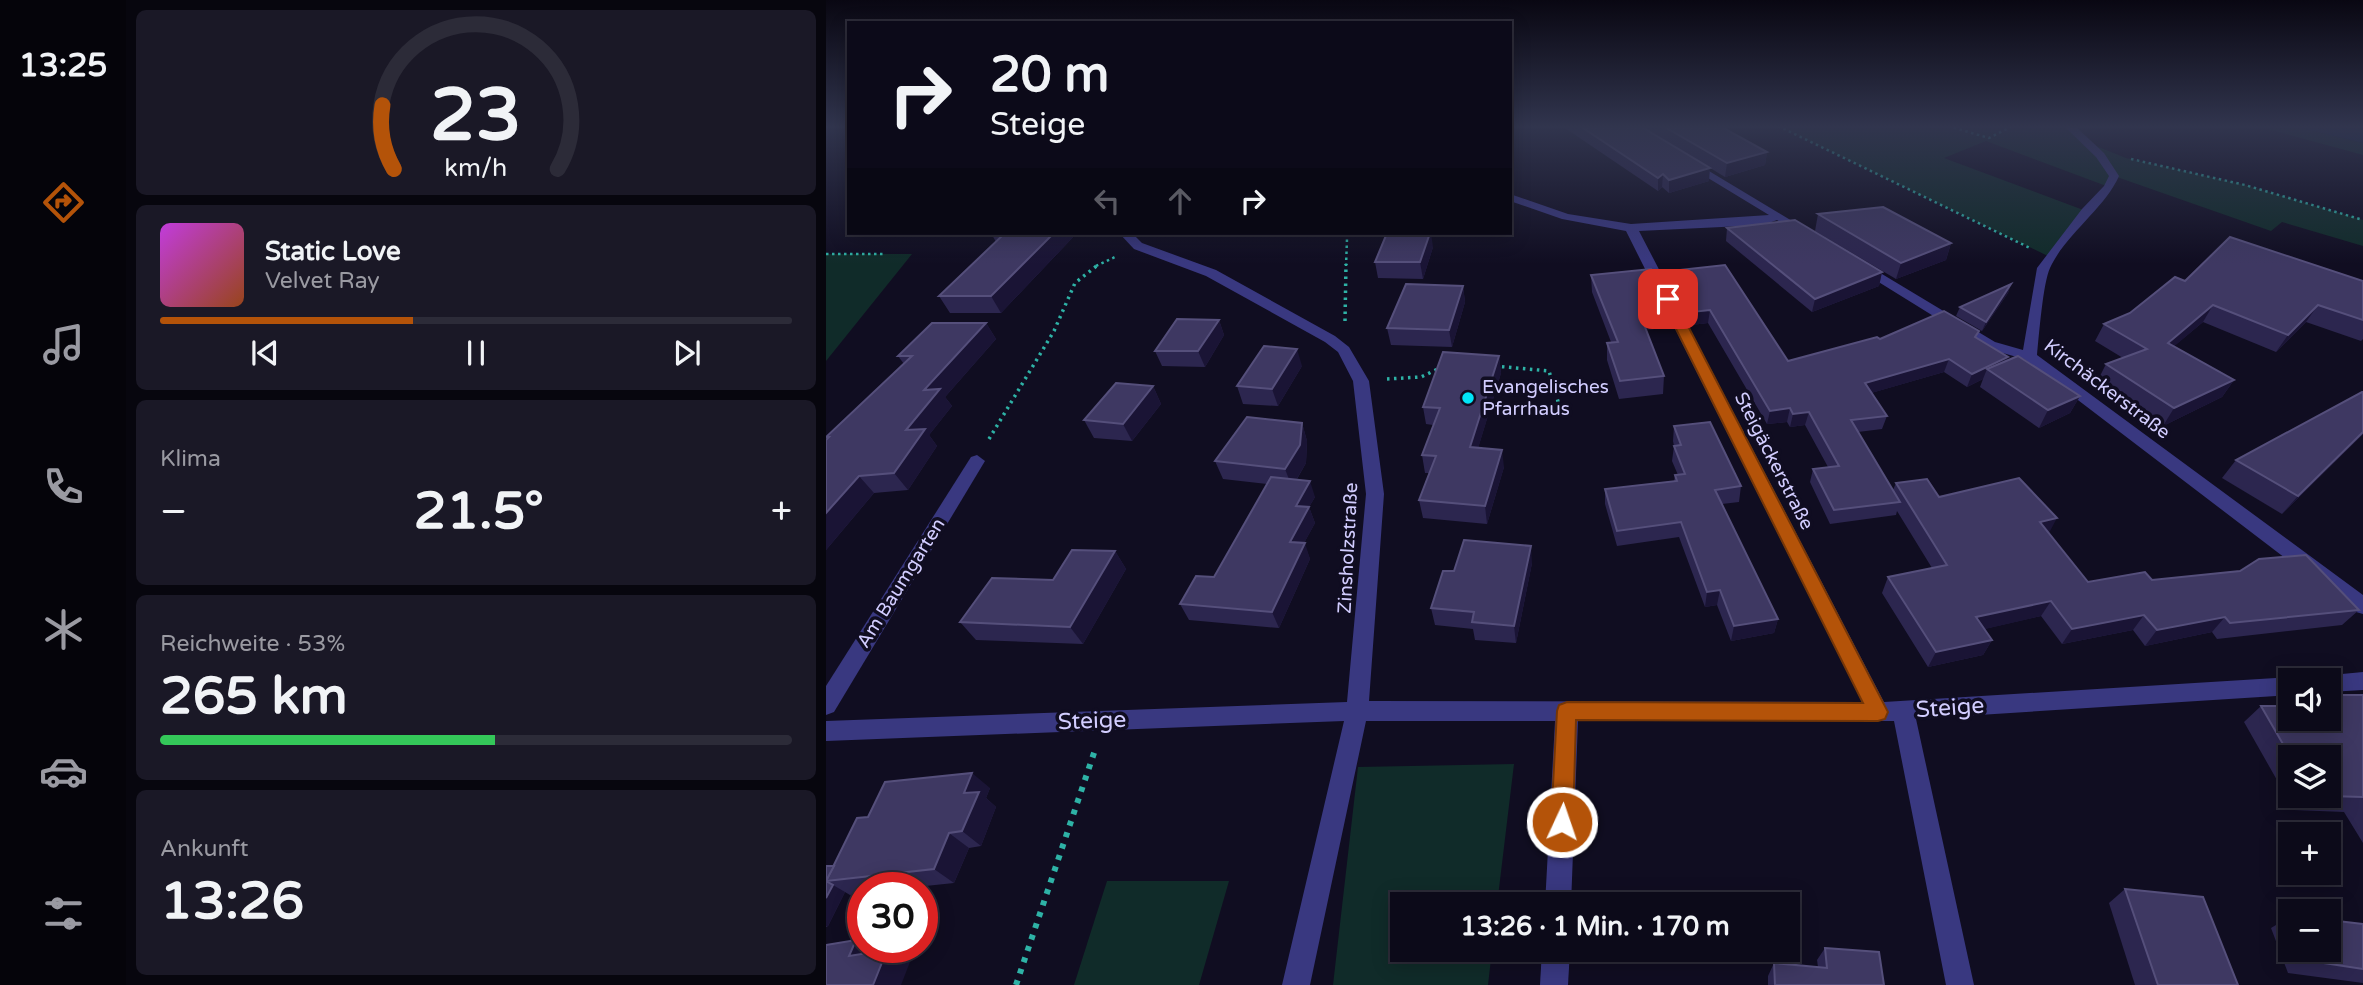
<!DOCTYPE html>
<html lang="de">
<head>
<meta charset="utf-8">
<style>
  :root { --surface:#0c0a19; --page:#1a1826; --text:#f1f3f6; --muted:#9a9aa2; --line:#2c2b38; --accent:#b45309 }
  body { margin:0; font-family:"Varela Round",sans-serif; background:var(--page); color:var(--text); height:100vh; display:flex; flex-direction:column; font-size:26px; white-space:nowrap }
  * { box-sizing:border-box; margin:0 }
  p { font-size:23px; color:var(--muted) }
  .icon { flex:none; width:38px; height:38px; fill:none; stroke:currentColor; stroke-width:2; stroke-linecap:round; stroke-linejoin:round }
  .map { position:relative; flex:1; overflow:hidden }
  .panel { display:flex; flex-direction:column; gap:10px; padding:10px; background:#07060e; width:700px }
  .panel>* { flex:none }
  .hud { position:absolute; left:21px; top:21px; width:665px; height:214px; border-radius:0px; box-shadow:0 4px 18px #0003,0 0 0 2px var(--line); background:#0c0a19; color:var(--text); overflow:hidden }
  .fabs { position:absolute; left:1452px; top:668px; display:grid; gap:14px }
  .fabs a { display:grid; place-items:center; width:63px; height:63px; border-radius:0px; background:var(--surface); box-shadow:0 4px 18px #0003,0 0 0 2px var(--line); font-size:35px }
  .speed { position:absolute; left:21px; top:872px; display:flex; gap:14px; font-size:35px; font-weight:700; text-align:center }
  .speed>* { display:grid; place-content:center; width:91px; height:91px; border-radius:50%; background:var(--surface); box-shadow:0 4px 18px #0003,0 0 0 2px var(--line); line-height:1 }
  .speed .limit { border:10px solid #d22; background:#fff; color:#111 }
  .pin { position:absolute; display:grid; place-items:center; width:60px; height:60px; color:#fff; margin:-30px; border-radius:14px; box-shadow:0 4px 10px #0006 }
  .me { position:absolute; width:77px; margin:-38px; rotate:3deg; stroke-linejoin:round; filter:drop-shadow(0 0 5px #0008) }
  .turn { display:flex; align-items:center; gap:24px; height:147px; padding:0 28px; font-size:32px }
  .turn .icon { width:91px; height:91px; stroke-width:2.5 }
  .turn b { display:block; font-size:49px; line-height:60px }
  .lanes { display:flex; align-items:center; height:66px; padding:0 28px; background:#0003; justify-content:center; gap:35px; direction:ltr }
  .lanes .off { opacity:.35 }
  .big { font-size:52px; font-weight:800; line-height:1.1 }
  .panel .tile { flex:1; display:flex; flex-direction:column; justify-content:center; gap:10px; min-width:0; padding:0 24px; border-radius:10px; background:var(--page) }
  .panel .dial { align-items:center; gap:0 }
  .dial svg { height:182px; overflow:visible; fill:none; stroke:var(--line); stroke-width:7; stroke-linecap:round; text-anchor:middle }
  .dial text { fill:var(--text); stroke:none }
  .song { display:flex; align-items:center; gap:21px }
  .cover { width:84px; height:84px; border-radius:10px; background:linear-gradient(135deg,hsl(290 70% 55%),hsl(20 70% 35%)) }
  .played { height:7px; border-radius:4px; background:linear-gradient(90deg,var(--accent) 40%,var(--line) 40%) }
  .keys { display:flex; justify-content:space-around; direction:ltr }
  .heat { display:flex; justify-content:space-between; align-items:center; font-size:38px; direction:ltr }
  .charge { height:10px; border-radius:5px; background:linear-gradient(90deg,#34c759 53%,var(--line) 0) }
  .trip { position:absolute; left:564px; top:892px; width:410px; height:70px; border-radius:0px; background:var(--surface); box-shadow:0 4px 18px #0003,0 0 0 2px var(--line); font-weight:800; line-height:70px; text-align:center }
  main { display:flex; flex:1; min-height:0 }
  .menu { display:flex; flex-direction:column; width:126px; justify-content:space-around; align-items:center; background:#05040a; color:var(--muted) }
  .menu .icon { width:49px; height:49px }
  .menu .current { color:var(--accent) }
  .menu b { font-size:32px; color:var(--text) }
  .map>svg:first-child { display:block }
  .green { fill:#102b29 }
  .water { fill:#0c2446 }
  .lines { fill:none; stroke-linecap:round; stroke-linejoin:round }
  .path-far2 { stroke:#2eb2a6; stroke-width:2.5; stroke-dasharray:2.5 3.5; stroke-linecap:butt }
  .path-far1 { stroke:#2eb2a6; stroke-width:3.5; stroke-dasharray:2.5 4.5; stroke-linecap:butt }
  .path { stroke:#2eb2a6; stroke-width:6; stroke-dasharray:5 7; stroke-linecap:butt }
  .minor { fill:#393880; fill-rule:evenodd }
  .wall { fill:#2c264f; fill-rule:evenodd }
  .shaded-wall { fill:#1a1435 }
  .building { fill:#3e3862; stroke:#554f7b; stroke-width:2 }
  .route { fill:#b45309; stroke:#753606; stroke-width:2 }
  .poi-dot { fill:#01e5f7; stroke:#100d21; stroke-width:2.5 }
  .labels { text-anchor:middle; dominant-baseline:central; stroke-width:7; stroke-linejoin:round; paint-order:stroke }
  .poi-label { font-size:19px; fill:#d2cdff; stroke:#100d21; text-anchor:start }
  .street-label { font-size:19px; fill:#d2cdff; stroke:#100d21 }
  .near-street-label { font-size:23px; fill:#d2cdff; stroke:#100d21 }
</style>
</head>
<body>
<main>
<nav class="menu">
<b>13:25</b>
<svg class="icon current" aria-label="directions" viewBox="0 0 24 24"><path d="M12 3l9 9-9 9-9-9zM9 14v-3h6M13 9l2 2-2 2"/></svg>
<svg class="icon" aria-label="music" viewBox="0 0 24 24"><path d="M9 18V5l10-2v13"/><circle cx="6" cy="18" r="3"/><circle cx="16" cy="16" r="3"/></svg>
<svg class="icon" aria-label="phone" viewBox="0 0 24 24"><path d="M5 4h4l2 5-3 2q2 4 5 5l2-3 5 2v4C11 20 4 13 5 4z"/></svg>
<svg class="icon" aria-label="climate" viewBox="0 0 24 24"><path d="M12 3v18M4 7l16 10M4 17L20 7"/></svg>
<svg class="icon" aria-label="car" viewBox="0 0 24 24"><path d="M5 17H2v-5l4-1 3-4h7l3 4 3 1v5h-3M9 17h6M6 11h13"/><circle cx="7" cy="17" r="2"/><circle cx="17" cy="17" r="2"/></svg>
<svg class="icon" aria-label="filters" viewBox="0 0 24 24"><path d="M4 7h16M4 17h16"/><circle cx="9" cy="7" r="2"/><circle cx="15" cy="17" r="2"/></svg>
</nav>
<section class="panel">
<div class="tile dial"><svg viewBox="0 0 100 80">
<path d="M14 69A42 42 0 1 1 86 69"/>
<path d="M14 69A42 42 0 0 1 9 41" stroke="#b45309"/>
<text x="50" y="56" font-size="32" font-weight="700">23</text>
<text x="50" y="72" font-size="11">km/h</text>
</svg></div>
<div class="tile">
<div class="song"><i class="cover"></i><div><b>Static Love</b><p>Velvet Ray</p></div></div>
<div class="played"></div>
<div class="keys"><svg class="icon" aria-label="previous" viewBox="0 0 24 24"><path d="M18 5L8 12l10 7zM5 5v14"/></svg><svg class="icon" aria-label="pause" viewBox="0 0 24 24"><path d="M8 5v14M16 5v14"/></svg><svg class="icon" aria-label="next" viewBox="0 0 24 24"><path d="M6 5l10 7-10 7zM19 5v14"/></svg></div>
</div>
<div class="tile"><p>Klima</p>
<div class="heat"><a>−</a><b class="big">21.5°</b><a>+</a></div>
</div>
<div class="tile"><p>Reichweite · 53%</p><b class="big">265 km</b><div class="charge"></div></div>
<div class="tile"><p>Ankunft</p><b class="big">13:26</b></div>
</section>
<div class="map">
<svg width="1537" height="985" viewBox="0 0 1537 985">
  <rect width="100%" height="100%" fill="#100d21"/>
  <g class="green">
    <path d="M952,126H1243L1265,144L1300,158L1419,185L1537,220V246L1456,222L1445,231L1288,176L1283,187L1160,141L1118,158L1260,211L1224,257Z"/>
    <path d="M1431,126H1467L1537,143V155Z"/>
    <path d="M0,254H86L0,361Z"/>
    <path d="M688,764L671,905H576V950H666L662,985H507L532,767Z"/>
    <path d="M281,881H403L373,985H248Z"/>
  </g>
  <path class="water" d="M1467,126H1537V143Z"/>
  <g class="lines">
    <g class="path-far2">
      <path d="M952,126L1204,248"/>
      <path d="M1122,126L1163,138L1186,126"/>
      <path d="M1305,159L1419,185L1537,220"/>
      <path d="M0,254H58"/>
      <path d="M270,266L291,256"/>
      <path d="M520,266L521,239L524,233"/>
    </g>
    <g class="path-far1">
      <path d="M519,321L520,264"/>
      <path d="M669,366L723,371L736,415"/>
      <path d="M561,379L595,377L616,367"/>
      <path d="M163,439L228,331L249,283L273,264"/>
    </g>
    <path class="path" d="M190,985L269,750"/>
    <g class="minor">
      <path d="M1238,126H1249L1278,153L1293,176C1279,208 1239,235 1224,268C1217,283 1213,335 1211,355L1537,595V614L1530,612L1198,359L1159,348L1030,268L1036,264L1041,265L1169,342L1197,350L1211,268L1256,209L1278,186L1283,176L1270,157Z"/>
      <path d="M863,159L986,233L976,236L951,220L937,225L813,231L1058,702L1465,677L1473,681H1465V695L1090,719L1148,985H1120L1068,721H752L745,905H719L729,721H540L484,985H456L518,721L0,741V721L521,702L540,494L527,381L512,352L499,342L380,276L308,249L293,233H306L316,243L390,270L509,336L523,347L543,381L558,494L543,701L1036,702L800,231L736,219L684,201V194L742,214L805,224L943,215L859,164V160Z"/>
      <path d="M151,455L159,461L8,712L0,715V686L145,457Z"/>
      <path d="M1537,672V690L1503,692V681H1493L1495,676Z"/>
      <path d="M716,950H744L742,985H714Z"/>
    </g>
  </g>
  <g class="wall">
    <path d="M736,126H814L883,181L843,193L836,187L832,191Z"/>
    <path d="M815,126H894L941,152L939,165L899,177Z"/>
    <path d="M992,214L1125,243L1120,260L1070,279L989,231Z"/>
    <path d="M901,228L1056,272L1053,286L986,312L900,241Z"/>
    <path d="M165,233H251L175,313H124L113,296L170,242Z"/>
    <path d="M607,247L597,279L552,278L549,262Z"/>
    <path d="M844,271L962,361L1054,339L1150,338L1180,361L1254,396L1244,413L1213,428L1154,387L1157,379L1141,387L1118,372L1045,393L1061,416L1056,429L1032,432L1067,490L1070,483L1222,533L1262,582L1326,580L1533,610L1516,625L1391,639L1386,632L1319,646L1307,630L1236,644L1215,616L1158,629L1166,640L1157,655L1102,667L1056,593L1062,577L1106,568L1071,511L1070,515L1004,524L984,482L987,469L1002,467L979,425L964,427L961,422L941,424L882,323L865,325L843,283Z"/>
    <path d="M765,275L847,310L845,327L820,330L838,376L837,394L793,399L781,360V343L785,342L766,292Z"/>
    <path d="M1359,281H1537V339L1535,341L1480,322L1450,352L1377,322L1348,346L1408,380L1396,397L1337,426L1271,382L1280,364L1297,358L1269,341L1278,324L1304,313Z"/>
    <path d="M1185,284L1182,293L1156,331L1130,316L1134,307Z"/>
    <path d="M637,286L639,302L626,347L565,345L561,328Z"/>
    <path d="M393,320L398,335L379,367L336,366L329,351Z"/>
    <path d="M160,323L170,339L119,397L126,406L103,435L111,446L82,490L48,493L0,550L1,439L0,438L78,364L72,356Z"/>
    <path d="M673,356L675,373L652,448L678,467L661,524L597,518L593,500L603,473H599L596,455L607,425L600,424L597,407Z"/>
    <path d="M476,366L452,406L417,404L411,386Z"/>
    <path d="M327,386L335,404L306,441L268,438L258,420Z"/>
    <path d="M1537,392V434L1456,514L1396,478L1410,460Z"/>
    <path d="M476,423L481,441L480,463L471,479L489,497L483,507L489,523L478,543L484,559L453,628L363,620L354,604L388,577L441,484L397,479L389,461Z"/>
    <path d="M848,426L915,486L913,502L896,504L952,619L948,633L905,641L891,605L879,607L853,537L791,546L779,504V489L848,481L849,475H852L846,461L848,446L847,441Z"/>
    <path d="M289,551L300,569L257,644L150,640L134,622Z"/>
    <path d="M706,563L690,643L649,640L647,629L609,625L605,608L628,571Z"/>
    <path d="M1537,695V843L1518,812L1468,810L1418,722L1435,706H1459L1465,701V719ZM1465,758L1503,796H1465Z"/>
    <path d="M164,788L160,798L170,807L155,846L143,848L128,883L90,887H37V893L24,895L19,892L2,926L0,927V866H8L42,817Z"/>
    <path d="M1299,889L1412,985H1309L1283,903Z"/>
    <path d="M1465,916V950H1503L1537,924V983L1462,973L1445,928Z"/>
    <path d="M999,948L1058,985H942V976L948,963L992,967L991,960Z"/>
  </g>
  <g class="shaded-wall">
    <path d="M941,152L939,165L899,177L901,163Z"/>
    <path d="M884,168L883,181L843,193V180Z"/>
    <path d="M837,174L836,187L832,191V178Z"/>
    <path d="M228,233H251L175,313L165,296Z"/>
    <path d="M604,233H605L607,247L597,279L594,262Z"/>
    <path d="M1125,243L1120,260L1070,279L1075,263Z"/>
    <path d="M1056,272L1053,286L986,312L989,299Z"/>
    <path d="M1185,284L1182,293L1156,331L1160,322Z"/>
    <path d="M637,286L639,302L626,347L623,330Z"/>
    <path d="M1387,305L1377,322L1332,360L1342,343Z"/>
    <path d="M1492,305L1480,322L1450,352L1462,335Z"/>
    <path d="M847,310L845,327L813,331L814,314Z"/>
    <path d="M884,310L882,323L865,325L866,312Z"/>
    <path d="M393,320L398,335L379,367L372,351Z"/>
    <path d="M160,323L170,339L119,397L126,406L103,435L111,446L82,490L68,473L80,430L98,390Z"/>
    <path d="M471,349L476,366L452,406L446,389Z"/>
    <path d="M673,356L675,373L647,465L644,447Z"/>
    <path d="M1182,357L1176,370L1161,369L1157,379L1141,387L1146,374Z"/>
    <path d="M1123,359L1118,372L1035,396L1039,383Z"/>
    <path d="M1408,380L1396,397L1337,426L1348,408Z"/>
    <path d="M327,386L335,404L306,441L297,424Z"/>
    <path d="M1254,396L1244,413L1213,428L1222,410Z"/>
    <path d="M964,408L961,422L941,424L944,411Z"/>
    <path d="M983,412L979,425L964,427L967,414Z"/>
    <path d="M476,423L481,441L480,463L466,487L459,469Z"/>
    <path d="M1537,432V434L1456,514L1472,496Z"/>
    <path d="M676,450L678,467L661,524L659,506Z"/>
    <path d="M33,476L48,493L0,550V513Z"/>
    <path d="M484,481L489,497L483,507L489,523L470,558L464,542L470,506Z"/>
    <path d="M1231,518L1223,533L1214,522Z"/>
    <path d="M479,543L484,559L453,628L446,612Z"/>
    <path d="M705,546L706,563L690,643L688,626Z"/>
    <path d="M289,551L300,569L257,644L244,627Z"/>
    <path d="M894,590L891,605L879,607L881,592Z"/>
    <path d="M1225,601L1215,616L1142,633L1150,617Z"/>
    <path d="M1318,615L1307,630L1236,644L1246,629Z"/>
    <path d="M1399,617L1386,632L1319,646L1331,630Z"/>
    <path d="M952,619L948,633L905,641L908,626Z"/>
    <path d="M1166,640L1157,655L1102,667L1110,652Z"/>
    <path d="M146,773L164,788L160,798L170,807L155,846L136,831L138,793Z"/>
    <path d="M123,833L143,848L128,883L108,869Z"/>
    <path d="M7,885L19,892L2,926H0V898Z"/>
    <path d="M30,940L37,944V947H42L54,953L23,956Z"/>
    <path d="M61,950L84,962L75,985H47Z"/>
  </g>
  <g class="building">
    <path d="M754,126H814L884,168L843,180L837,174L832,178Z"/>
    <path d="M837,126H894L941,152L901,163Z"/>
    <path d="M1057,207L1125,243L1075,263L992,214Z"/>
    <path d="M969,220L1056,272L989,299L901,228Z"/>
    <path d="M179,233H228L165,296H113Z"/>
    <path d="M561,233H604L594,262H549Z"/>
    <path d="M1404,237L1537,281V320L1492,305L1462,335L1387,305L1342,343L1408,380L1348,408L1280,364L1321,349L1278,324L1304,313L1349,277L1359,281Z"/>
    <path d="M899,265L962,361L1051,337L1054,339L1118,311L1153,331L1149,337L1182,357L1146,374L1123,359L1039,383L1061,416L1025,420L1074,502L1008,510L987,469L1013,466L983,412L967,414L964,408L944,411L884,310L866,312L844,271Z"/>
    <path d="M825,269L847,310L814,314L838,376L794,381L781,343L792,342L765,275Z"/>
    <path d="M580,284L637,286L623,330L561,328Z"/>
    <path d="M1185,284L1160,322L1134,307Z"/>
    <path d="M351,319L393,320L372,351H329Z"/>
    <path d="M106,323H160L98,390L114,389L80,430L99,429L68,473L33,476L0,513V440L3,437H0L86,356H72Z"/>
    <path d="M438,346L471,349L446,389L411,386Z"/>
    <path d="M617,352L673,356L644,447L676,450L659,506L593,500L610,456L596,455L614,408L597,407Z"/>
    <path d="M1192,356L1254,396L1222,410L1161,369Z"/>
    <path d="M290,383L327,386L297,424L258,420Z"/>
    <path d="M1536,392H1537V432L1472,496L1410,460Z"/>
    <path d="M421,417L476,423L474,445L459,469L389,461Z"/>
    <path d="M884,422L915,486L889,490L952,619L908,626L894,590L881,592L855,522L791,531L779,489L851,481L849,475L859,474L848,446L855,445L848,426Z"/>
    <path d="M445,477L484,481L470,506L483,507L464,542L479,543L446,612L354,604L370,576L388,577Z"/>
    <path d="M1193,478L1231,518L1214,522L1262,582L1319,572L1326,580L1414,571L1433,559L1480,555L1533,610L1404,623L1399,617L1331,630L1318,615L1246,629L1225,601L1150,617L1166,640L1110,652L1062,577L1121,565L1070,483L1101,479L1113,497Z"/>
    <path d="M638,540L705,546L688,626L646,622L648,612L605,608L617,571H628Z"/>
    <path d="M246,550L289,551L244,627L134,622L166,578L227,580Z"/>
    <path d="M1503,695H1537V797L1503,796V758H1465L1435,706H1465V719H1503Z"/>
    <path d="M146,773L138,793L153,792L136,831L123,833L108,869L0,881L31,818L42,817L59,782Z"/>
    <path d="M0,866H8L0,881L7,885L0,898Z"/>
    <path d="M1299,889L1377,897L1412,985H1332Z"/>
    <path d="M1503,920L1537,924V969L1485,961L1480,950H1503Z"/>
    <path d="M30,940L23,956L61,950L47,985H0V945Z"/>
    <path d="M999,948L1053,952L1058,985H949L948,963L1001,968Z"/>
  </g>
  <linearGradient id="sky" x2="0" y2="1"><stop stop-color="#090712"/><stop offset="0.48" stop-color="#31354e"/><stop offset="1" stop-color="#31354e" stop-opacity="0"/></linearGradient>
  <rect width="1537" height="264" fill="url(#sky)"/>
  <path class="route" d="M842,295L848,299L1062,712L1059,719L1052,721L750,720L747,822L744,830L736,833L728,830L725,822L731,711L733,705L741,702L1037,703L835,299Z"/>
  <circle class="poi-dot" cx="642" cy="398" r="7"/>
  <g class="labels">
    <g class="poi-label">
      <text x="656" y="387">Evangelisches<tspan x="656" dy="22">Pfarrhaus</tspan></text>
    </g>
    <g class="street-label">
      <text transform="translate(1281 389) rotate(37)">Kirchäckerstraße</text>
      <text transform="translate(948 461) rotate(63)">Steigäckerstraße</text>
      <text transform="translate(522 548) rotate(-87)">Zinsholzstraße</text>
      <text transform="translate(75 583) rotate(-58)">Am Baumgarten</text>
    </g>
    <g class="near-street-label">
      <text transform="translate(1124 708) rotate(-4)">Steige</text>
      <text transform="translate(266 721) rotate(-2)">Steige</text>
    </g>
  </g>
</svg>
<div class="fabs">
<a><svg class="icon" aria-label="sound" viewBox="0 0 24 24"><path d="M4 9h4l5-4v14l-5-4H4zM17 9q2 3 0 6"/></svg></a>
<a><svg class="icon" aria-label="layers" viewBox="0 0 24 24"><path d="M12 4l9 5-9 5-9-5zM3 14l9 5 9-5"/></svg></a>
<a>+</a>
<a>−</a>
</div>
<div class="speed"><div class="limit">30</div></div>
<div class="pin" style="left:842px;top:299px;background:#d93025"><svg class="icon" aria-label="arrive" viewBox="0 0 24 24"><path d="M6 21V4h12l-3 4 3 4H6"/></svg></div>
<svg class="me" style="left:736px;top:822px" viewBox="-20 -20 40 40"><circle r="17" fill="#b45309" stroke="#fff" stroke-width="3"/><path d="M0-11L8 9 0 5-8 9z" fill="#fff"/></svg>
<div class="trip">13:26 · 1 Min. · 170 m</div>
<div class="hud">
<div class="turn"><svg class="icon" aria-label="right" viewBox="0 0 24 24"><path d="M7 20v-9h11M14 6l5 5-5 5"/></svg><div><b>20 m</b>Steige</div></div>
<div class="lanes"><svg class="icon off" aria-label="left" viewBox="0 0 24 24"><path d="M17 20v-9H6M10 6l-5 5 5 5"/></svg><svg class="icon off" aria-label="ahead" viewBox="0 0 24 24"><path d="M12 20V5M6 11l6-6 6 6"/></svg><svg class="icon" aria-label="right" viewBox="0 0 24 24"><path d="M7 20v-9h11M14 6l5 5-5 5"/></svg></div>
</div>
</div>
</main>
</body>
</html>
